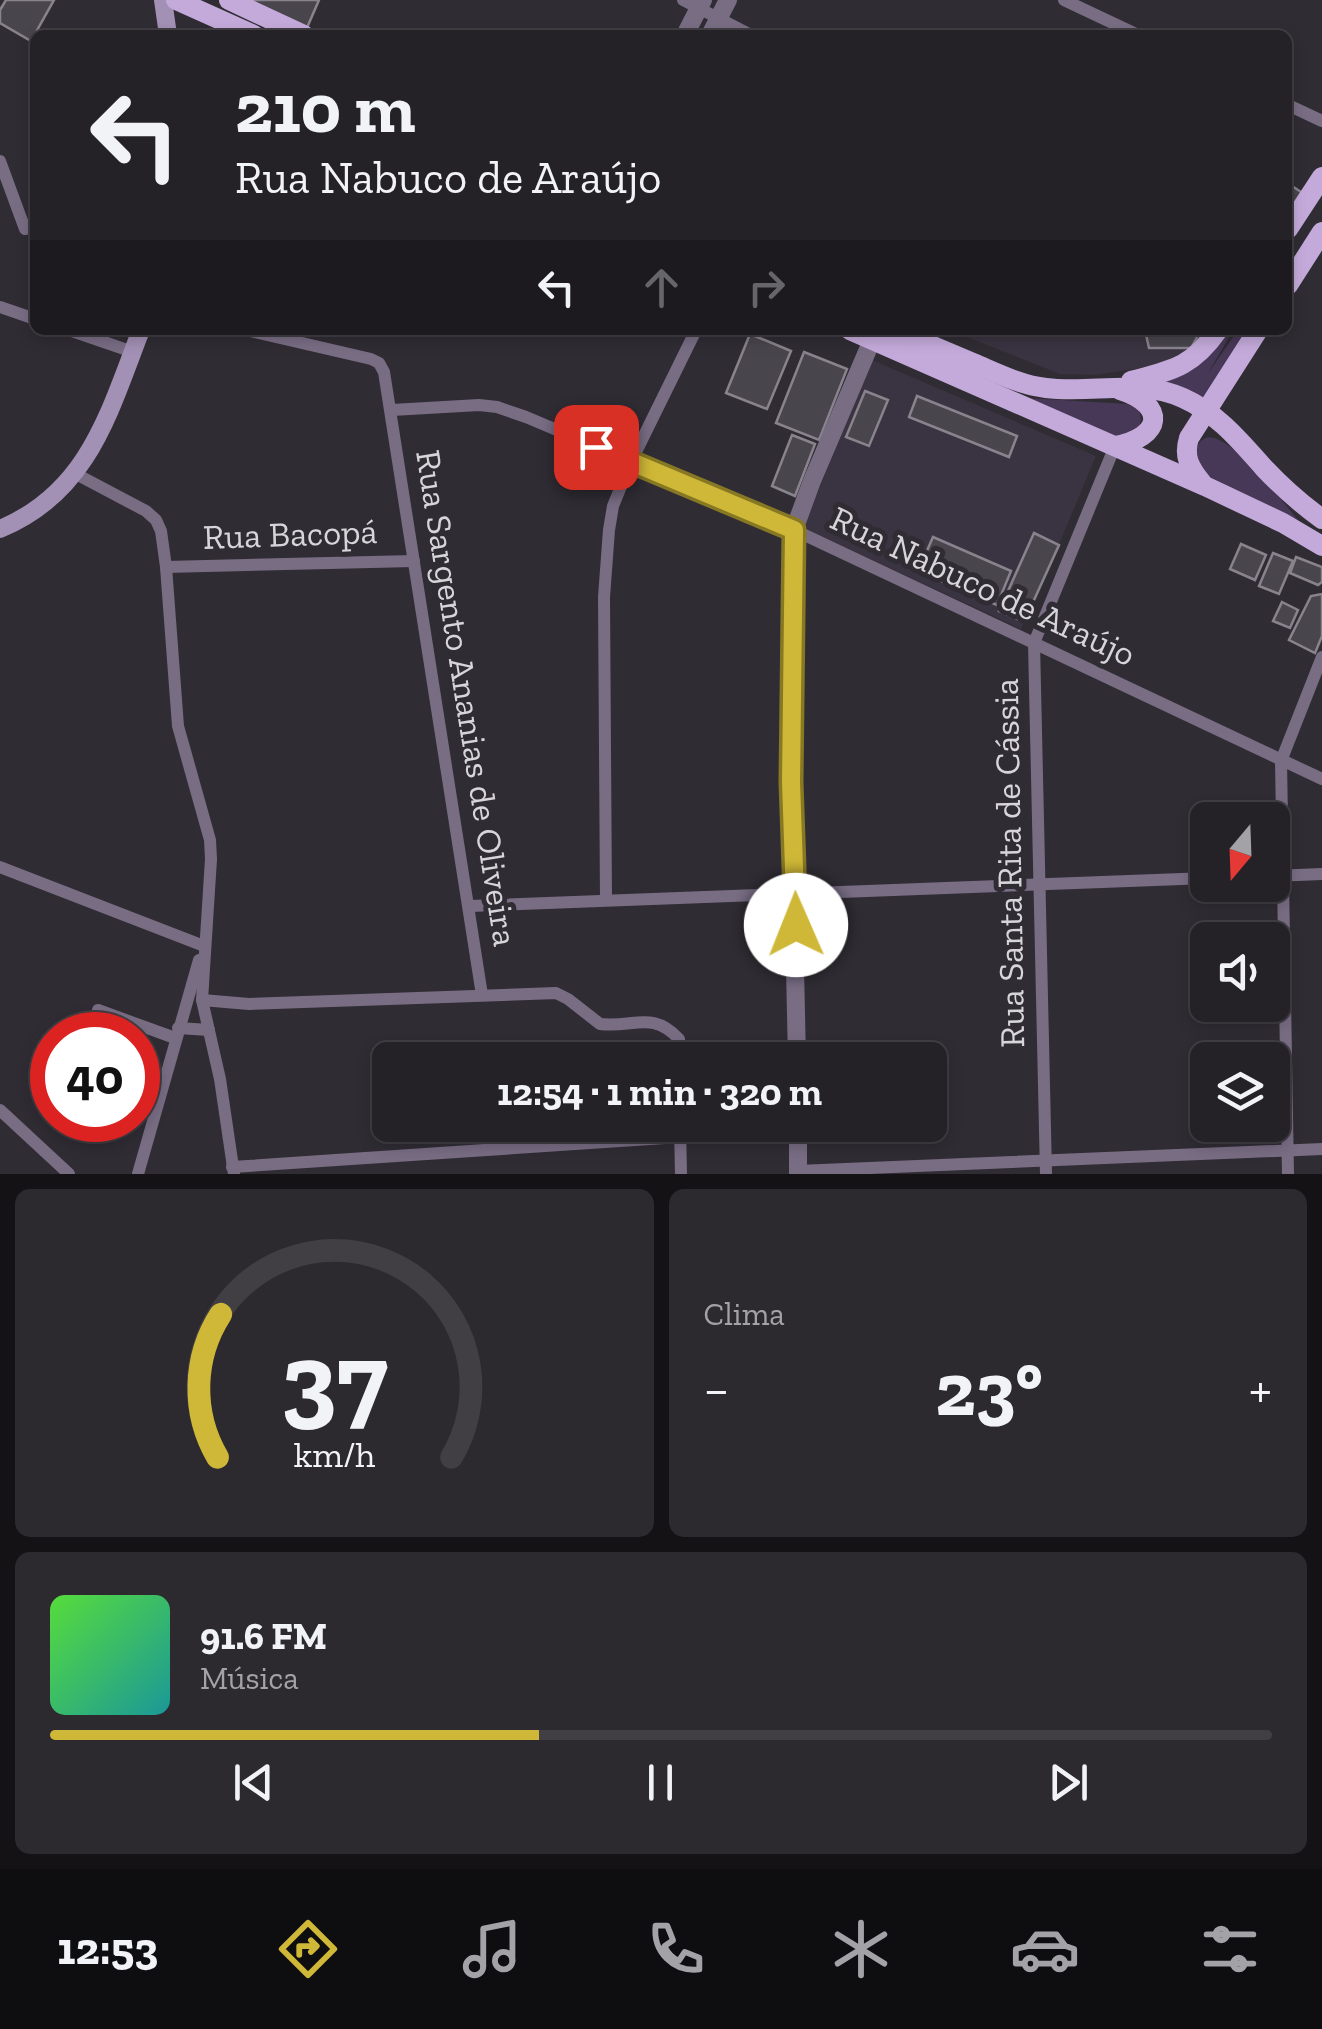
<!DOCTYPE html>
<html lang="pt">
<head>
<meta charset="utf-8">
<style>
  :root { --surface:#242127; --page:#2c292f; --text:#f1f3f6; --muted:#a3a3a7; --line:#413e44; --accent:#cfb837 }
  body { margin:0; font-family:"Zilla Slab",serif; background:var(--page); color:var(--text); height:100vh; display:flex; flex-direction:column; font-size:38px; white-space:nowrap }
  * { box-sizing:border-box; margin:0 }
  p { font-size:32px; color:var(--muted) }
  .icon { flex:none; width:55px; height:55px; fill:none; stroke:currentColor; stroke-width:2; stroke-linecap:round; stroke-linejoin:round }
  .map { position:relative; height:1174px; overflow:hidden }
  .details { display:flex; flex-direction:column; gap:15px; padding:15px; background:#141215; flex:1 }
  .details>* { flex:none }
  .hud { position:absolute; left:30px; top:30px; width:1262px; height:305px; border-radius:15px; box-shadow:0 5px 15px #0003,0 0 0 2px var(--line); background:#242127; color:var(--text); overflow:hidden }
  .needle { width:65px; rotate:199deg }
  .fabs { position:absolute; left:1190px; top:802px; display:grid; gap:20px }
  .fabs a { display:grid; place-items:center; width:100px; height:100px; border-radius:15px; background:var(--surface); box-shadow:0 5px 15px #0003,0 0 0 2px var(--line); font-size:50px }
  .speed { position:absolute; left:30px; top:1012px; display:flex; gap:20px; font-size:50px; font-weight:700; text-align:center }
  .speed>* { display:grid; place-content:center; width:130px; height:130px; border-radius:50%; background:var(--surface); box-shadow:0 5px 15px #0003,0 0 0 2px var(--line); line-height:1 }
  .speed .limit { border:15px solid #d22; background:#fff; color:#111 }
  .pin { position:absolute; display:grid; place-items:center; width:85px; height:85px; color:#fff; margin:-42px; border-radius:20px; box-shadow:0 5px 15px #0006 }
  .me { position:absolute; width:110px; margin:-55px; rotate:359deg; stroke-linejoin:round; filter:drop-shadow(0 0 8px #0008) }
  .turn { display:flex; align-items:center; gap:35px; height:210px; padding:0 40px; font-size:45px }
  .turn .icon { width:130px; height:130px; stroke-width:2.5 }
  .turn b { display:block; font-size:70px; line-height:85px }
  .lanes { display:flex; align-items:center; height:95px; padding:0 40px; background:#0003; justify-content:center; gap:50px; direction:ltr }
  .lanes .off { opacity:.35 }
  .big { font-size:75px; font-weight:800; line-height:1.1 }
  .details .tile { flex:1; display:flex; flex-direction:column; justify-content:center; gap:15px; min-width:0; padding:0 35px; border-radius:15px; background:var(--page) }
  .details .dial { align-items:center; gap:0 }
  .dial svg { height:260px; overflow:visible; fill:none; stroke:var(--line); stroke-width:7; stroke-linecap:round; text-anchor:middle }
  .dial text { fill:var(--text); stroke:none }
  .song { display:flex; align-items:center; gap:30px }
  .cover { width:120px; height:120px; border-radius:15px; background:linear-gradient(135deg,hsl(110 70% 55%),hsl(180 70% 35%)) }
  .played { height:10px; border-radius:5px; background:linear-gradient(90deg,var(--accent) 40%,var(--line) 40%) }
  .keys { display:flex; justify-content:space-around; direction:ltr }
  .heat { display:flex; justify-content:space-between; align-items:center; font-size:55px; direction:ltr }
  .details .tiles { flex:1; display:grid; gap:15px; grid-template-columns:1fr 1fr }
  .tile:last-child { grid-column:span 2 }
  .trip { position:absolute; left:372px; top:1042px; width:575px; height:100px; border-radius:15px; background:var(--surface); box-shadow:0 5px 15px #0003,0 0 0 2px var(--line); font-weight:800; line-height:100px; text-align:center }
  .dock { display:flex; height:160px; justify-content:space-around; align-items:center; background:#0e0d10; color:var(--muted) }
  .dock .icon { width:70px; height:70px }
  .dock .on { color:var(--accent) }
  .dock b { font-size:45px; color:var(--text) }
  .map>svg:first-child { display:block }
  .built { fill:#3a3341 }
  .green { fill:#483857 }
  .building { fill:#49454d; stroke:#88838c; stroke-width:2.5 }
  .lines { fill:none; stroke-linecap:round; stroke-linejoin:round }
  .minor { stroke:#796d84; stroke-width:12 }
  .tertiary { stroke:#796d84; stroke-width:18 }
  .secondary { stroke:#a390b5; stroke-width:18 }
  .primary { stroke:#c4aada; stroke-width:20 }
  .route-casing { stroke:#877824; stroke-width:25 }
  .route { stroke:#cfb837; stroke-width:18 }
  .labels { text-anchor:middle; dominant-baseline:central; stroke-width:10; stroke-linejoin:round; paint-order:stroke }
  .street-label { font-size:35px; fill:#d8d5da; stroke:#302c34 }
</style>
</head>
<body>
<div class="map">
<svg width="1322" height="1174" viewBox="0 0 1322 1174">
  <rect width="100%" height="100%" fill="#302c34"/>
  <g class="built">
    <path d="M949,330H1145L1191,348L1171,364L1094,375L1060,374Z"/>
    <path d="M872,360L1096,456L1047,573L1021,629L803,528Z"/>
  </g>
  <g class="green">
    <path d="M1222,330H1233L1207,375L1238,330H1255L1208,400L1149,382Z"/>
    <path d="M1026,398L1127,404L1139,409L1141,420L1138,430L1125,436H1111Z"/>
    <path d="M1208,437C1237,438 1287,508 1307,531L1207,475L1195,459C1196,448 1197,441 1208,437Z"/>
  </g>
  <g class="building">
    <path d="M6,0H54L31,41L0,23V10Z"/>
    <path d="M236,0H319L306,30Z"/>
    <path d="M1289,184L1304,194L1288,220V186Z"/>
    <path d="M1145,330H1201L1191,348H1149Z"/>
    <path d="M750,334L791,351L767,409L726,393Z"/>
    <path d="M804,352L847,369L819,440L776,423Z"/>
    <path d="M865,391L888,400L869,446L846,437Z"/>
    <path d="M917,396L1017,436L1009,457L909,417Z"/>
    <path d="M792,435L815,444L795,496L772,486Z"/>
    <path d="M1034,533L1059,545L1024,622L999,611Z"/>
    <path d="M933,537L1011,571L997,605L918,571Z"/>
    <path d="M1241,544L1266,555L1255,580L1230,569Z"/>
    <path d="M1273,553L1293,561L1279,594L1259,586Z"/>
    <path d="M1296,557L1322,567V582L1318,585L1290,573Z"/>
    <path d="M1322,594V636L1315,653L1289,640L1311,596Z"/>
    <path d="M1282,602L1298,610L1290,628L1273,621Z"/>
  </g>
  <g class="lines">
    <g class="minor">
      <path d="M683,0L751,35"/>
      <path d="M1064,0L1138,35"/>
      <path d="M1288,105L1322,121"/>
      <path d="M0,161L25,229"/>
      <path d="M0,307L35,319"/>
      <path d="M69,330L133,352"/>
      <path d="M246,330L371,359L379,363L384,372L482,995"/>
      <path d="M392,410L479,405L497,407L526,417L794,530L1322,779"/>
      <path d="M76,474L146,511L156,520L161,531L166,567L178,726L210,840L211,859L202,1000L220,1079L234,1174"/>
      <path d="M166,567L414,561"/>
      <path d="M0,867L204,946"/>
      <path d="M1272,876L1322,874"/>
      <path d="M606,900L604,597L609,530L613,506L631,462L696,330"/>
      <path d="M470,906L1208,878"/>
      <path d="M202,1000L249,1004L556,993L568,999L600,1024C634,1028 652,1010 679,1039V1060"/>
      <path d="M98,1010L175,1038"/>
      <path d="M178,1028L209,1030"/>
      <path d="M0,1110L69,1174"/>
      <path d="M680,1125L681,1174"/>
      <path d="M232,1167L680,1137L798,1133"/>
      <path d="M798,1171L1322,1149"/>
      <path d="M138,1174L199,960"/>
      <path d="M1046,1174L1034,643L1115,446"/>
      <path d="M1288,1174L1281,761L1322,657"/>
    </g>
    <g class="tertiary">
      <path d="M685,35L703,0"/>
      <path d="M710,35L728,0"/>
      <path d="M797,1060L791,782L794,530L812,481L872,340"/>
      <path d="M798,1125V1174"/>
    </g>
    <g class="secondary">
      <path d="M163,0L168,35"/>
      <path d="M0,529C89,492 109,412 141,330"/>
    </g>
    <g class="primary">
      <path d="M176,0L254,35"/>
      <path d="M229,0L304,35"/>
      <path d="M1288,229L1322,177"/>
      <path d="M1288,285L1322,232"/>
      <path d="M850,330L1205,486L1283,523L1322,546"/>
      <path d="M895,330C921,341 947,352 973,363C997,373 1020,385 1046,388C1093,394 1138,378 1183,398C1217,413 1240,441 1264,468C1282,487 1301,504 1322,519"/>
      <path d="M1131,381C1173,370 1192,367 1218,330"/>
      <path d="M1115,446C1163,437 1167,405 1120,390"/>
      <path d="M1202,483C1190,468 1183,457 1189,438L1258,330"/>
    </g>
  </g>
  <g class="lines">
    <g class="route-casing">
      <path id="route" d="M596,447L794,530L791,782L796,925"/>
    </g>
    <use href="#route" class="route"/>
  </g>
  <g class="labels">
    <g class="street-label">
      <text transform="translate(290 534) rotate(-2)">Rua Bacopá</text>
      <text transform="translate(983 586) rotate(25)">Rua Nabuco de Araújo</text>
      <text transform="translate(467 698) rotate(81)">Rua Sargento Ananias de Oliveira</text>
      <text transform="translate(1009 863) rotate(-91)">Rua Santa Rita de Cássia</text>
    </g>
  </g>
</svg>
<div class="fabs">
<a><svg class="needle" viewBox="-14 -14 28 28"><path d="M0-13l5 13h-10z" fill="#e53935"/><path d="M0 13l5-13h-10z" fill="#a3a3a7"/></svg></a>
<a><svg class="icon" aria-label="sound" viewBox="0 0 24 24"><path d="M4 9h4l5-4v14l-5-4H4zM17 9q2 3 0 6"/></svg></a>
<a><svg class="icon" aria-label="layers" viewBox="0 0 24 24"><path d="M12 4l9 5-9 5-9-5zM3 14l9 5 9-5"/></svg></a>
</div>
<div class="speed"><div class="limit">40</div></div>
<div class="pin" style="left:596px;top:447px;background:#d93025"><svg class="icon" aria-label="arrive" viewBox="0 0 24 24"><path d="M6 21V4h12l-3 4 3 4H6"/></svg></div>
<svg class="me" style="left:796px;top:925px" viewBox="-20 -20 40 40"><circle r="19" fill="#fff"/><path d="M0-13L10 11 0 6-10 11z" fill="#cfb837"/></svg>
<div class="trip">12:54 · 1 min · 320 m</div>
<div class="hud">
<div class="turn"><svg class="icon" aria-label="left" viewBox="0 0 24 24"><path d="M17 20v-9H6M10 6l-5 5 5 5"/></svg><div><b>210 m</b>Rua Nabuco de Araújo</div></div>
<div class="lanes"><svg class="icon" aria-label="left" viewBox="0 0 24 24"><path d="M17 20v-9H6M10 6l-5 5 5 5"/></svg><svg class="icon off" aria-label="ahead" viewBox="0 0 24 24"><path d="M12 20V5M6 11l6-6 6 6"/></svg><svg class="icon off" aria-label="right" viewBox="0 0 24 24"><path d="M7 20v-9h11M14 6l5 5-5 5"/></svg></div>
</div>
</div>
<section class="details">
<div class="tiles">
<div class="tile dial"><svg viewBox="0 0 100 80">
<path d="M14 69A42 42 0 1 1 86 69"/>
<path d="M14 69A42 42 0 0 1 15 25" stroke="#cfb837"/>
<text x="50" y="56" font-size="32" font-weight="700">37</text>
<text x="50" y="72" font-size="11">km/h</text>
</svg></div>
<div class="tile"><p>Clima</p>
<div class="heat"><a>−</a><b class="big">23°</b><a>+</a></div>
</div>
<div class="tile">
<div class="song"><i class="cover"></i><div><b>91.6 FM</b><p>Música</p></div></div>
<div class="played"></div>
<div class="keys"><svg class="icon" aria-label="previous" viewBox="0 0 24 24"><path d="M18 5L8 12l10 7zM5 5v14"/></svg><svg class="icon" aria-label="pause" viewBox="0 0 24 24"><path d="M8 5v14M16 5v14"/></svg><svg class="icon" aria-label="next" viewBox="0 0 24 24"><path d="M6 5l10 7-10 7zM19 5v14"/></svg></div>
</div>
</div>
</section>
<nav class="dock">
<b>12:53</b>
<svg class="icon on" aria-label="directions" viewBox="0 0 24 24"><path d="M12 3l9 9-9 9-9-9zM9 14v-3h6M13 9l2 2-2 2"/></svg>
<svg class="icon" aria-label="music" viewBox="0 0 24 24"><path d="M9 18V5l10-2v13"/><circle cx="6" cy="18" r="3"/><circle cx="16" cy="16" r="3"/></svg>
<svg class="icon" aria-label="phone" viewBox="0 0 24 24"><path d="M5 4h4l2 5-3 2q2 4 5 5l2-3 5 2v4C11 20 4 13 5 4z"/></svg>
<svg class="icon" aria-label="climate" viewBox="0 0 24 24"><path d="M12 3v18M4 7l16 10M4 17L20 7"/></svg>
<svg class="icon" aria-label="car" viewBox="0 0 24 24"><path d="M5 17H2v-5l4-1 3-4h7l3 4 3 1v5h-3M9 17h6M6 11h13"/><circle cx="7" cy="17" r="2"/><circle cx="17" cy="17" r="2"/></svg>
<svg class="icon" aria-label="filters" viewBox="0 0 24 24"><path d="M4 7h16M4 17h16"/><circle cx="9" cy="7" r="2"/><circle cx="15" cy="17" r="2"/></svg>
</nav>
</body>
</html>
